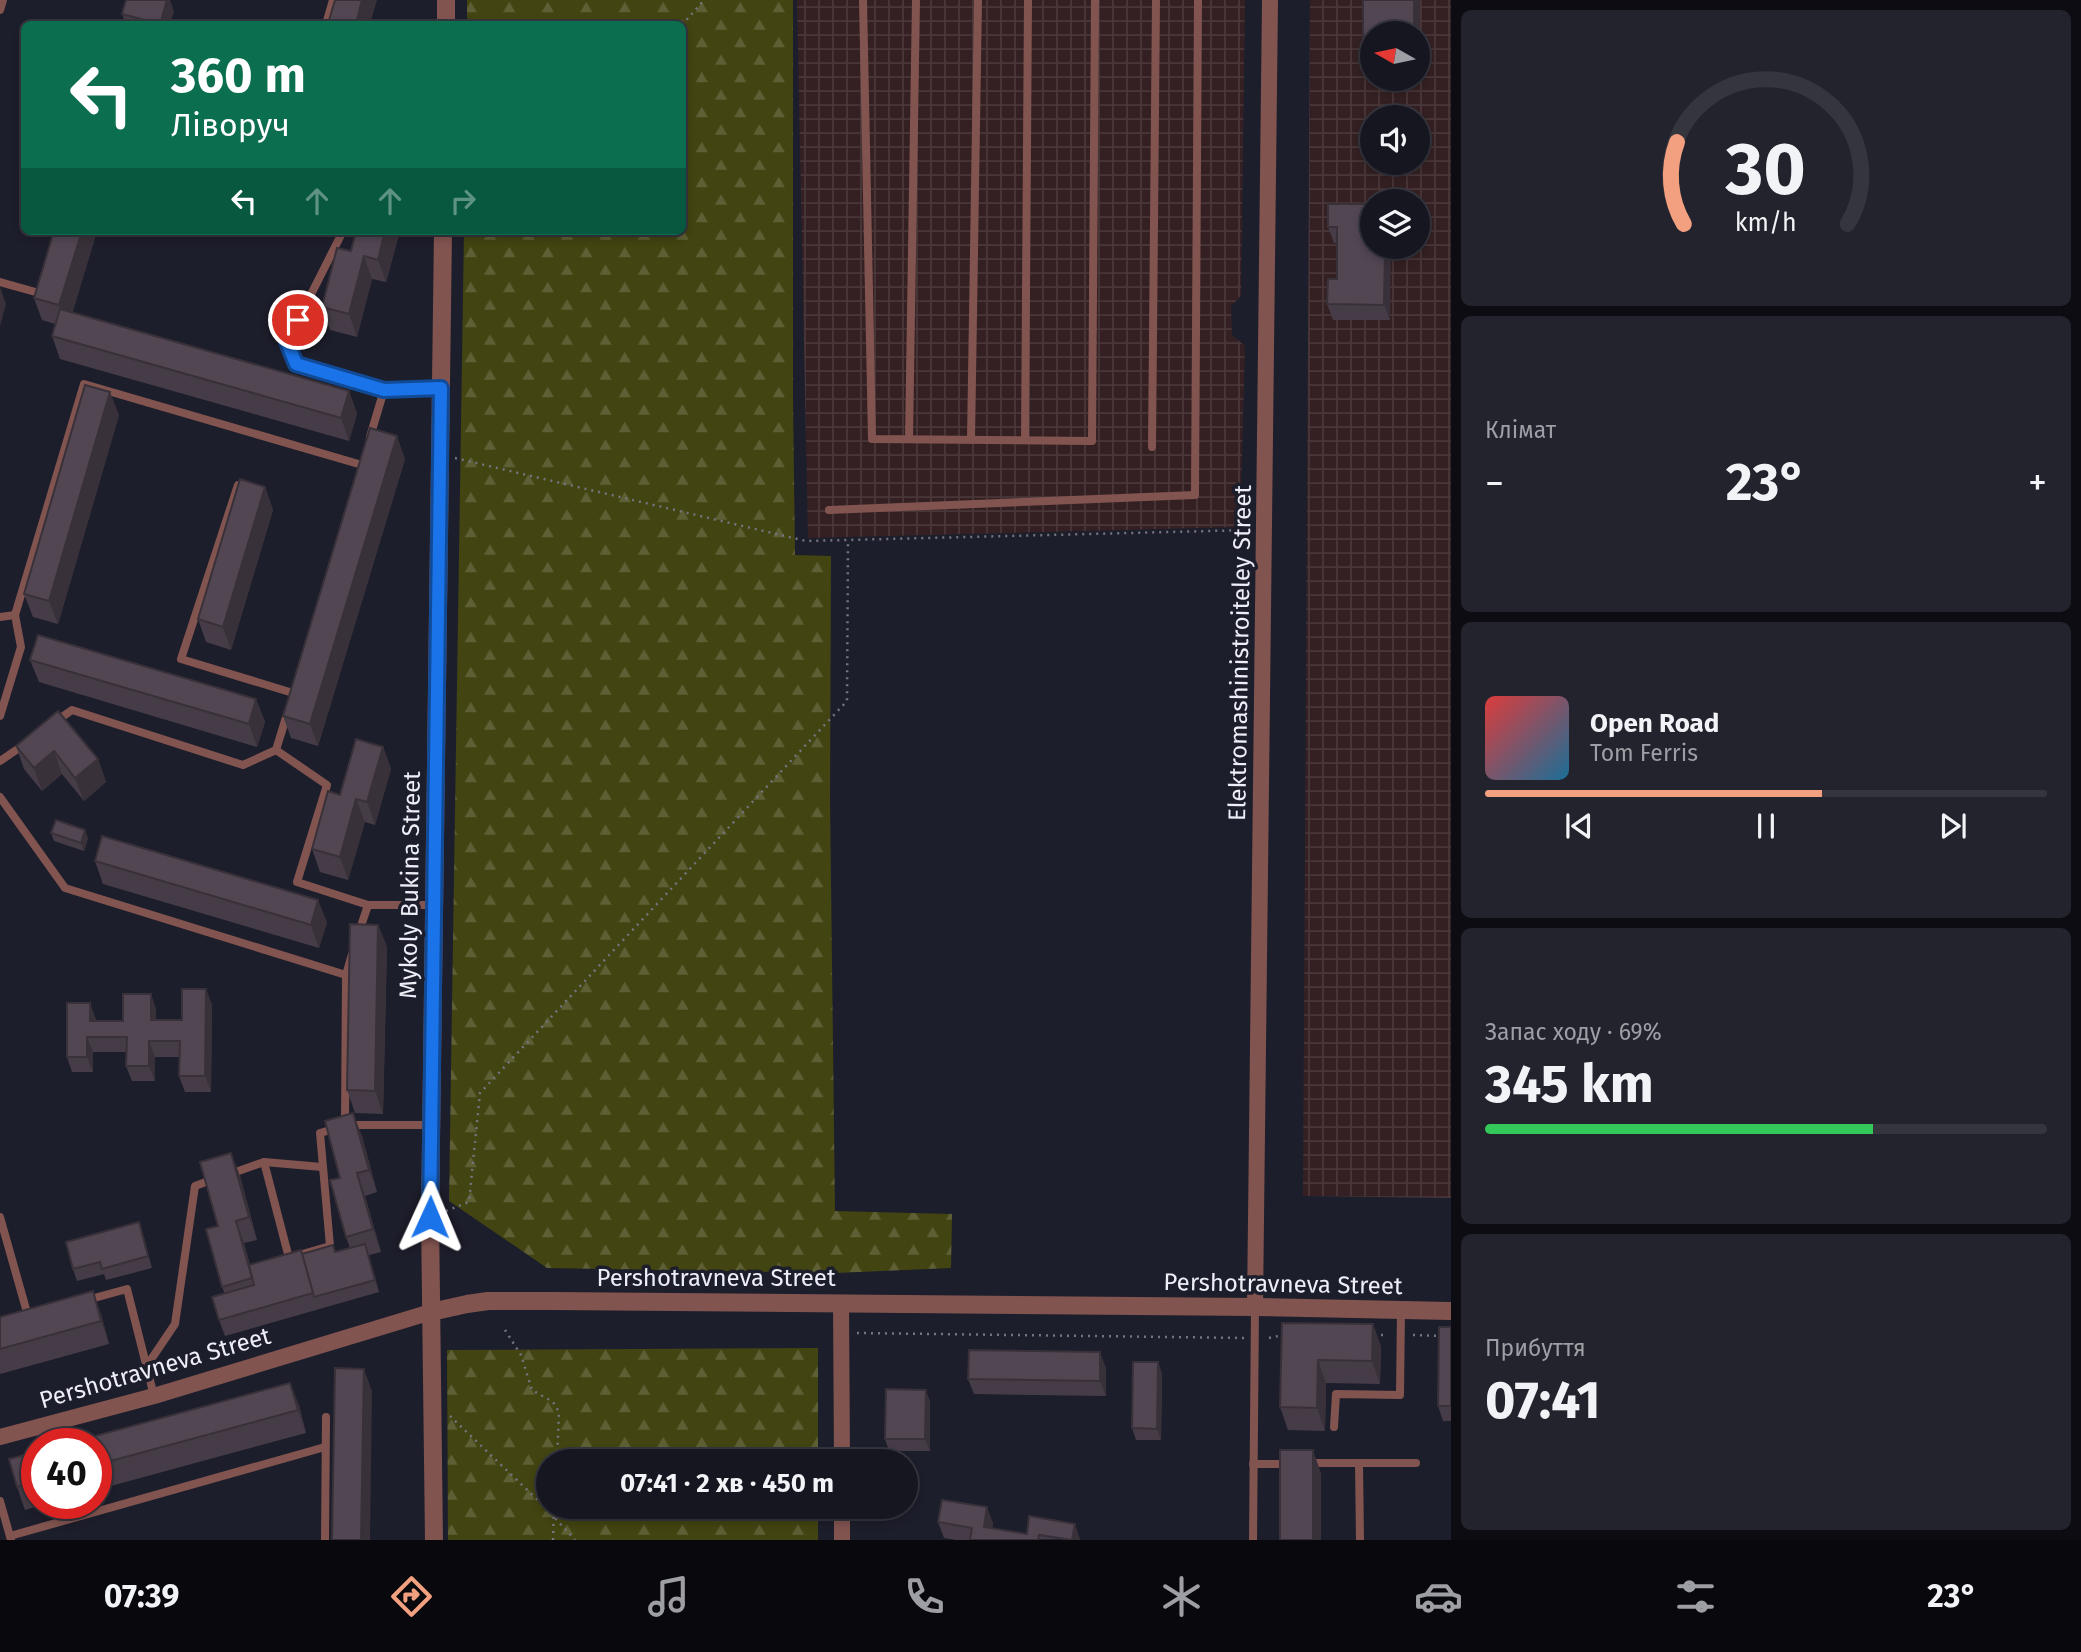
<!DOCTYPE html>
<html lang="uk">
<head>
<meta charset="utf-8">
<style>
  :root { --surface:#161620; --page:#23232d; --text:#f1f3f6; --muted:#9e9fa5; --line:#35353e; --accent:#f2a07f }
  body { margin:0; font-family:"Fira Sans",sans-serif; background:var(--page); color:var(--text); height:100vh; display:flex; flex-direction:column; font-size:26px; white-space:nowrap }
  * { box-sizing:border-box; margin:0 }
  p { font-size:23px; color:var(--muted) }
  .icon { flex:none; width:38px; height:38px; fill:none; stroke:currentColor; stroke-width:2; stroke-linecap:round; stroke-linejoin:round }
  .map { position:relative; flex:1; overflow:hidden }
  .panel { display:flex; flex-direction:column; gap:10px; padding:10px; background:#0c0c12; width:630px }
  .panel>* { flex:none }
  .guide { position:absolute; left:21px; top:21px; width:665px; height:214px; border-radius:10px; box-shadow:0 4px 10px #0003,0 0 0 2px var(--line); background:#0b6e4f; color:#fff; overflow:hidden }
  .needle { width:46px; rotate:279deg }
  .buttons { position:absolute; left:1360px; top:21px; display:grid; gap:14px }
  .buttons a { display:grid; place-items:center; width:70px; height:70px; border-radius:50%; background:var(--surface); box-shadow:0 4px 10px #0003,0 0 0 2px var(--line); font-size:35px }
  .speed { position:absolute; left:21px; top:1428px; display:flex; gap:14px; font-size:35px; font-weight:700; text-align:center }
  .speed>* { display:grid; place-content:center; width:91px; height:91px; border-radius:50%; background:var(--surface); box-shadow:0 4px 10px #0003,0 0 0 2px var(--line); line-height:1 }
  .speed .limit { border:10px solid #d22; background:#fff; color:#111 }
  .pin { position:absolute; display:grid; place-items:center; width:60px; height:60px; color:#fff; margin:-30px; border:4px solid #fff; border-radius:50%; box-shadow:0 2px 7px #0007 }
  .me { position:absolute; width:77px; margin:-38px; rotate:1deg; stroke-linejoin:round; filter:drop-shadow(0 0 5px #0008) }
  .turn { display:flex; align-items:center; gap:24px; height:147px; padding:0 35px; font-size:32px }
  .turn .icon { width:91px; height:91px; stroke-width:2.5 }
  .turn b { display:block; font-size:49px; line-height:60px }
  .lanes { display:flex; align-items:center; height:66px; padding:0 35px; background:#0003; justify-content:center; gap:35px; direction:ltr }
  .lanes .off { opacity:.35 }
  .big { font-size:52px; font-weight:700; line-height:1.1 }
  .panel .card { flex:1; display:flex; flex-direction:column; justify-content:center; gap:10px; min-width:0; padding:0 24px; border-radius:10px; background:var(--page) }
  .panel .dial { align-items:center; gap:0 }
  .dial svg { height:182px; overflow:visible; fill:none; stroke:var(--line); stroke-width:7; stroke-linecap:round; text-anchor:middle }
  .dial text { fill:var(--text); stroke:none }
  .song { display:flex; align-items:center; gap:21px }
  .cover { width:84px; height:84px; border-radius:10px; background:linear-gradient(135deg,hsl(0 70% 55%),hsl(200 70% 35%)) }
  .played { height:7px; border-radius:4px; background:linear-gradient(90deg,var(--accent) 60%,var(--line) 60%) }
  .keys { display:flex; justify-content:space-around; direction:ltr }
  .heat { display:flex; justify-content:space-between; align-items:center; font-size:38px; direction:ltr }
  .charge { height:10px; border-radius:5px; background:linear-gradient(90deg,#34c759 69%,var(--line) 0) }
  .trip { position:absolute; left:536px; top:1449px; width:382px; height:70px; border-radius:35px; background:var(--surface); box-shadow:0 4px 10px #0003,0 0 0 2px var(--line); font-weight:700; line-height:70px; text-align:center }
  .dock { display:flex; height:112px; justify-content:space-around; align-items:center; background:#09090d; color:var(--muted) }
  .dock .icon { width:49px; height:49px }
  .dock .current { color:var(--accent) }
  .dock b { font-size:32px; color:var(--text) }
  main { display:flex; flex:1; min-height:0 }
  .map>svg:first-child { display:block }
  .industrial { fill:url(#industrial-grid); fill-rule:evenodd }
  .forest { fill:url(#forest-firs) }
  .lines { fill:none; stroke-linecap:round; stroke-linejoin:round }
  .path { stroke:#747580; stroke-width:2.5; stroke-dasharray:2 5; stroke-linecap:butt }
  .service { stroke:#825450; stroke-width:8 }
  .minor { stroke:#825450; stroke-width:16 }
  .tertiary { stroke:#825450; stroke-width:18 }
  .wall { fill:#463c47; fill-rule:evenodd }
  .shaded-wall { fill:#393139 }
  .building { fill:#514652; stroke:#393139; stroke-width:2 }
  .route-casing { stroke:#114b97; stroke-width:18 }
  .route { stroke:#1a73e8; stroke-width:12 }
  .labels { text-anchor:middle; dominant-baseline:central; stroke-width:7; stroke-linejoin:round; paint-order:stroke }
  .street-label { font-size:24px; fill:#edeef7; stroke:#1d1e2b }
</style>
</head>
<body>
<main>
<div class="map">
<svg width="1451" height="1540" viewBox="0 0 1451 1540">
  <defs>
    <pattern id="industrial-grid" width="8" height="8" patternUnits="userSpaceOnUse" patternTransform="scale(1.75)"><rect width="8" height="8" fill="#342022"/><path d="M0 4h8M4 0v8" fill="none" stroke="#483638"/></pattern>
    <pattern id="forest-firs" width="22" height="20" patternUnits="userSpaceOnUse" patternTransform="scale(1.75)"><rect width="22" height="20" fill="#424411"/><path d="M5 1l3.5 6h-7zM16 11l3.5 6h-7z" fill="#5e5f34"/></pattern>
  </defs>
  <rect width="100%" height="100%" fill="#1d1e2b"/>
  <g class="industrial">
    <path d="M797,0H1245L1241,295L1231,307L1232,335L1245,346L1240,527L808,538Z"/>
    <path d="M1310,0H1451V1198L1303,1196ZM1372,33H1418V79H1372ZM1372,117H1418V163H1372ZM1372,201H1418V247H1372Z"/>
  </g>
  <g class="forest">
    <path d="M467,0H793V400L795,555L831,556L830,800L835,1211L952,1214L951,1268L836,1273L547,1268L449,1201L464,231H682V24H467Z"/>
    <path d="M818,1348V1461H548V1507H818V1540H448L447,1350Z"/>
  </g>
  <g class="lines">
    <g class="path">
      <path d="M682,25L704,0"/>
      <path d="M455,458L806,541L1250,530"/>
      <path d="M446,1211L469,1202L480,1093L847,701L848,540"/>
      <path d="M505,1330L521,1355L532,1390L553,1402L559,1412L557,1461"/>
      <path d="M857,1333L1245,1338"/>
      <path d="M1374,1335H1388"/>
      <path d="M1413,1335L1442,1336"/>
      <path d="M1269,1338L1283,1335"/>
      <path d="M450,1416L545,1507L575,1540"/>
      <path d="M553,1540L554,1507"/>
    </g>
    <g class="service">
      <path d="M863,0L872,439L1092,441L1095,0"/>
      <path d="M0,10L3,0"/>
      <path d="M326,24L333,0"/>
      <path d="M343,231L287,342L296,364L384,390L441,388"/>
      <path d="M0,282L39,293L41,288"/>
      <path d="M370,437L384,390"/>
      <path d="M909,439L916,0"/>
      <path d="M971,440L978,0"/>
      <path d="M1025,440L1028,0"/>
      <path d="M1152,447L1156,0"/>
      <path d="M238,485L181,659L293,693"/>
      <path d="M829,510L1195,495L1198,0"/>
      <path d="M0,617L15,615"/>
      <path d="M0,716L21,647L15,615L84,384L362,465"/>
      <path d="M55,722L72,710L243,765L276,750L288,711"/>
      <path d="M276,750L327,785L297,882L368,905H434"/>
      <path d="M0,761L25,744"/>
      <path d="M0,797L65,888L346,975"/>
      <path d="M359,932L368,905"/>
      <path d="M345,1125L346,975L352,954"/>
      <path d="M350,1125H431"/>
      <path d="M264,1162L289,1258L330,1246L320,1133L337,1128"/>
      <path d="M230,1174L264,1162L322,1167"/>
      <path d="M0,1217L28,1316L30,1315"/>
      <path d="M87,1300L127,1289L154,1396"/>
      <path d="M146,1367L175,1324L195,1186L214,1179"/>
      <path d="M1334,1427L1336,1394L1400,1395L1401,1310"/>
      <path d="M1309,1463H1416"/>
      <path d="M1359,1463L1360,1540"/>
      <path d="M1253,1464H1289"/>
      <path d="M0,1501L11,1540"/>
      <path d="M10,1536L325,1447"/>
      <path d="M325,1540L326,1417"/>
      <path d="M1253,1540L1255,1307"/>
    </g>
    <g class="minor">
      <path d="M841,1303L842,1461"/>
      <path d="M1255,1307L1270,0"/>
      <path d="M0,1437L154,1396L431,1312"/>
      <path d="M842,1507V1540"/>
    </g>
    <g class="tertiary">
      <path d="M446,24V0"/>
      <path d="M431,1312L467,1304L488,1301H553L1255,1307L1451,1311"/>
      <path d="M434,1540L430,1217L443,231"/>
    </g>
  </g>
  <g class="wall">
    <path d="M1363,0H1420L1419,82H1368L1363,66ZM1372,33H1418V79H1372Z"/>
    <path d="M174,11L170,24H126L122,14Z"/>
    <path d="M1372,204L1390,320H1333L1327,304L1337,279V243H1334L1328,227Z"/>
    <path d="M54,231H97L72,313L349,391L357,414L349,441L60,359L52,336L55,324L42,320L34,298Z"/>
    <path d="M400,231L386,282L372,279L357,337L330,330L322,307L351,251Z"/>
    <path d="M119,415L58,624L33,617L24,594Z"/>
    <path d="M405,459L318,746L291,738L283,716Z"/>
    <path d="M265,487L273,510L231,650L206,642L198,619Z"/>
    <path d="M30,660L256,699L265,722L257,747L39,682Z"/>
    <path d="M16,746L98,759L106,782L84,801L62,774L42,791L24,769Z"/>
    <path d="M383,747L391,769L375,825L365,822L348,880L320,872L312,849L340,795Z"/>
    <path d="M51,833L88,838L84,851L54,841Z"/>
    <path d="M95,861L327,922L319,948L103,884Z"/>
    <path d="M378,925L387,947L383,1114L355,1113L347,1090Z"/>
    <path d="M151,994L156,1010V1020H182L212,1004L211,1092H185L179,1076L180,1057H155V1081H132L126,1066V1052H93V1072H72L67,1057L96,1019V1021H123Z"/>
    <path d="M362,1136L377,1192L365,1196L381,1252L369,1255L379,1292L225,1336L219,1320L225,1294L222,1287L218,1226L231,1153L240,1176L257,1240L244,1243L250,1265L302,1254L336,1252L350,1248L346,1237L340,1178Z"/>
    <path d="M139,1222L152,1268L106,1280L104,1274L77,1281L73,1269Z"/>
    <path d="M101,1314L109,1344L0,1374V1317Z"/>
    <path d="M1282,1323L1373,1324L1381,1347L1380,1384L1326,1383L1325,1431L1288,1430L1280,1407Z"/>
    <path d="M1451,1327V1421H1443L1438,1406Z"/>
    <path d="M1158,1362L1162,1374L1161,1440H1136L1132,1428Z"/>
    <path d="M1106,1368V1396L974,1394L968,1379Z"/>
    <path d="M930,1401V1451H889L885,1439Z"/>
    <path d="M299,1405L306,1433L96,1490V1444Z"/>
    <path d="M37,1452V1503H48L25,1510L17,1487Z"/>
    <path d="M938,1522L993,1523L992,1529L1027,1534L1080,1539L956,1540L944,1538Z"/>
  </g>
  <g class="shaded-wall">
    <path d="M167,0H170L174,11L170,24H160Z"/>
    <path d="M362,0H377L370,24H356Z"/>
    <path d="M1414,0H1420L1419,82L1418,77V33H1414Z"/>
    <path d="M82,231H97L68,328L59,305Z"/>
    <path d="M385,231H400L386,282L378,260Z"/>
    <path d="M1385,247H1391L1390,320L1384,305Z"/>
    <path d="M364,256L372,279L357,337L349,314Z"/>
    <path d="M0,287L6,304L0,326Z"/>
    <path d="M349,391L357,414L349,441L341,418Z"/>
    <path d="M110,392L119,415L58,624L49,601Z"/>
    <path d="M397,436L405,459L318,746L310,724Z"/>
    <path d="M265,487L273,510L231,650L223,627Z"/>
    <path d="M256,699L265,722L257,747L249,724Z"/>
    <path d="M383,747L391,769L375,825L367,802Z"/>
    <path d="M54,751L62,774L42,791L34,768Z"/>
    <path d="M98,759L106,782L84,801L75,778Z"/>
    <path d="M356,799L365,822L348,880L340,857Z"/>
    <path d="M85,830L88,838L84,851L81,843Z"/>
    <path d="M318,900L327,922L319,948L311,925Z"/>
    <path d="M378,925L387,947L383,1114L375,1091Z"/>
    <path d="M206,989L212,1004L211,1092L205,1076Z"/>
    <path d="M151,994L156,1010V1036L151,1020Z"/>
    <path d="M90,1003L96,1019V1036L90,1021Z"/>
    <path d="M87,1037L93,1052V1072L87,1057Z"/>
    <path d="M149,1041L155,1057V1081L149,1066Z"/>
    <path d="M353,1113L362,1136L377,1192L369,1170Z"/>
    <path d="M231,1153L240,1176L257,1240L249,1217Z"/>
    <path d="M357,1173L365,1196L381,1252L373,1229Z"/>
    <path d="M236,1221L244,1243L260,1301L252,1278Z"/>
    <path d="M139,1222L143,1234L152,1268L148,1256Z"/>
    <path d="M365,1244L369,1256L379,1292L375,1280Z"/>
    <path d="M93,1291L101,1314L109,1344L101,1321Z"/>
    <path d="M1373,1324L1381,1347L1380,1384L1372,1361Z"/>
    <path d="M1100,1352L1106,1368V1396L1100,1381Z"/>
    <path d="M1318,1360L1326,1383L1325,1431L1317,1408Z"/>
    <path d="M1158,1362L1162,1374L1161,1440L1157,1429Z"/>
    <path d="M364,1369L372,1391L370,1540H361Z"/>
    <path d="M290,1383L299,1405L306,1433L298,1410Z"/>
    <path d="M926,1390L930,1401V1451L925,1439Z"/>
    <path d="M1313,1450L1321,1473V1540H1313Z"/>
    <path d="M987,1507L993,1523L990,1540L984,1527Z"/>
    <path d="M1075,1524L1080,1539V1540H1072Z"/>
  </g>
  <g class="building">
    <path d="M126,0H167L160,24L122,14Z"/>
    <path d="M335,0H362L356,24H328Z"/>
    <path d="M1363,0H1414V33H1372V66H1363Z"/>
    <path d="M1328,204H1372V247H1385L1384,305L1327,304L1328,279H1337V227H1328Z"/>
    <path d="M54,231H82L59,305L34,298Z"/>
    <path d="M356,231H385L378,260L364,256L349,314L322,307L337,248L351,251Z"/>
    <path d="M60,309L349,391L341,418L52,336Z"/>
    <path d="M85,385L110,392L49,601L24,594Z"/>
    <path d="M370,428L397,436L310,724L283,716Z"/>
    <path d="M240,479L265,487L223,627L198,619Z"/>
    <path d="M38,635L256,699L249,724L30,660Z"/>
    <path d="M58,711L98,759L75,778L54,751L34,768L16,746Z"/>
    <path d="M356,739L383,747L367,802L356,799L340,857L312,849L328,791L340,795Z"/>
    <path d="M56,820L85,830L81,843L51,833Z"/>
    <path d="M102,836L318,900L311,925L95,861Z"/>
    <path d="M350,924L378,925L375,1091L347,1090Z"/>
    <path d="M182,989H206L205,1076H179L180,1041H149V1066H126L127,1037H87V1057H67V1003H90V1021H123V994H151V1020H182Z"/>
    <path d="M353,1113L369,1170L357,1173L373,1229L346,1237L330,1180L340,1178L325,1121Z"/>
    <path d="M231,1153L249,1217L236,1221L252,1278L222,1287L206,1229L218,1226L200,1162Z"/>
    <path d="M139,1222L148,1256L102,1269L100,1262L73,1269L66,1242Z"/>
    <path d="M365,1244L375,1280L314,1297L302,1254L333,1245L335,1252Z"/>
    <path d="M301,1250L313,1293L219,1320L212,1297L254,1285L249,1265Z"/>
    <path d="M93,1291L101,1321L0,1349V1317Z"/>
    <path d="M1282,1323L1373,1324L1372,1361L1318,1360L1317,1408L1280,1407Z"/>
    <path d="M1439,1327H1451V1406H1438Z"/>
    <path d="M969,1350L1100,1352V1381L968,1379Z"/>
    <path d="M1133,1362H1158L1157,1429L1132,1428Z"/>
    <path d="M335,1368L364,1369L361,1540H332Z"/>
    <path d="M290,1383L298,1410L96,1465V1444H66Z"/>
    <path d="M886,1389L926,1390L925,1439H885Z"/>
    <rect x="1280" y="1450" width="33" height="90"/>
    <path d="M37,1452V1481L17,1487L9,1459Z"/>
    <path d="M942,1500L987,1507L984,1527L1027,1534L1029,1516L1075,1524L1072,1540L1039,1535L1038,1540H970L972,1528L938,1522Z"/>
  </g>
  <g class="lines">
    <g class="route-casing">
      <path id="route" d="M298,320L287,342L296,364L384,390L441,388L430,1217"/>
    </g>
    <use href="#route" class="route"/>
  </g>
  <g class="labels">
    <g class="street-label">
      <text transform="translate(1240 653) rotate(-89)">Elektromashinistroiteley Street</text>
      <text transform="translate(410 885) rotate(-89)">Mykoly Bukina Street</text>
      <text x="716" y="1278">Pershotravneva Street</text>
      <text transform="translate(1283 1284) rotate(1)">Pershotravneva Street</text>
      <text transform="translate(155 1368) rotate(-16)">Pershotravneva Street</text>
    </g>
  </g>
</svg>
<div class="buttons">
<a><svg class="needle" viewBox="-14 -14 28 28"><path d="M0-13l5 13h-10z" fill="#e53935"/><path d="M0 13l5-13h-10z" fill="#9e9fa5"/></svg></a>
<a><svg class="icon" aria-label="sound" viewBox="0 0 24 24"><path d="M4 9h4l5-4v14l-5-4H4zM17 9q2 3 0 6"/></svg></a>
<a><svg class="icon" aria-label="layers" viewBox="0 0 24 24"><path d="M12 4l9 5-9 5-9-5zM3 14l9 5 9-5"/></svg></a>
</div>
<div class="speed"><div class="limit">40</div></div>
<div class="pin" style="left:298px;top:320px;background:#d93025"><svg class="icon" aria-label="arrive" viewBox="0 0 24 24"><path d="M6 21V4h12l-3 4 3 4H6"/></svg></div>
<svg class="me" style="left:430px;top:1217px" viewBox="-20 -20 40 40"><path d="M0-17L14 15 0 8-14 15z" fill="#1a73e8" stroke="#fff" stroke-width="4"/></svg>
<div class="trip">07:41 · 2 хв · 450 m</div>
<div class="guide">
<div class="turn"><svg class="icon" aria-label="left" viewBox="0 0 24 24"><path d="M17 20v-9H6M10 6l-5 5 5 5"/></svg><div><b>360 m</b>Ліворуч</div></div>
<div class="lanes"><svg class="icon" aria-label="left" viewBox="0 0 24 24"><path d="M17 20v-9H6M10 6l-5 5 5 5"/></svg><svg class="icon off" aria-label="ahead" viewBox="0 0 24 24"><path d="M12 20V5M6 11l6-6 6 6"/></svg><svg class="icon off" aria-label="ahead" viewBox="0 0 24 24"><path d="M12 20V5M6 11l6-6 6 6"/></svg><svg class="icon off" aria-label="right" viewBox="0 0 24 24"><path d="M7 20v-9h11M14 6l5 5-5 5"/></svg></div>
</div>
</div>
<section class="panel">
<div class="card dial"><svg viewBox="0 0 100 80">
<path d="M14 69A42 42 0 1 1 86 69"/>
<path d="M14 69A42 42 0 0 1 11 33" stroke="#f2a07f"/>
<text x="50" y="56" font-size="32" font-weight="700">30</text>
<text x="50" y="72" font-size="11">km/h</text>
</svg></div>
<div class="card"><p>Клімат</p>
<div class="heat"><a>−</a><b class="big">23°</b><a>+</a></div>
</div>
<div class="card">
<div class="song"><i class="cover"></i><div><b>Open Road</b><p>Tom Ferris</p></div></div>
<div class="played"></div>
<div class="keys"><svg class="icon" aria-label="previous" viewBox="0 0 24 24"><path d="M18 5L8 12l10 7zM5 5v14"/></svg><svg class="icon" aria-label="pause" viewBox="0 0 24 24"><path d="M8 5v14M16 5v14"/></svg><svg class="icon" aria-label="next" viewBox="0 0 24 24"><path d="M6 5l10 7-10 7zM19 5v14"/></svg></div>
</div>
<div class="card"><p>Запас ходу · 69%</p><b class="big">345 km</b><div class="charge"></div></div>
<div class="card"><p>Прибуття</p><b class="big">07:41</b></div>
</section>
</main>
<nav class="dock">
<b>07:39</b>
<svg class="icon current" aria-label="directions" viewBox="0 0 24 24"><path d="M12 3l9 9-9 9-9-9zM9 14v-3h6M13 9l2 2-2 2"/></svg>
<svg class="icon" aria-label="music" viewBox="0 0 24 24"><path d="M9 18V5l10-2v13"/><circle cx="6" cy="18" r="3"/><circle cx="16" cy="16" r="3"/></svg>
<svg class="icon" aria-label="phone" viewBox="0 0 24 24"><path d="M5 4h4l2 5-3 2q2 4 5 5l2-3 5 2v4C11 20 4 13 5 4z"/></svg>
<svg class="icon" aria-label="climate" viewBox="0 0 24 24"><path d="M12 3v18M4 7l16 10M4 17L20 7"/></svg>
<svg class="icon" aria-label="car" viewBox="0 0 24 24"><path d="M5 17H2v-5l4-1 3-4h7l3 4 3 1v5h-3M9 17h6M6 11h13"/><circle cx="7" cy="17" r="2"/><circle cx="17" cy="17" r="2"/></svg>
<svg class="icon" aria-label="filters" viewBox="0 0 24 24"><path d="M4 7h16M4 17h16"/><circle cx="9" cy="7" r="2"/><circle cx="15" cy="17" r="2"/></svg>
<b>23°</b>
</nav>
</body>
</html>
